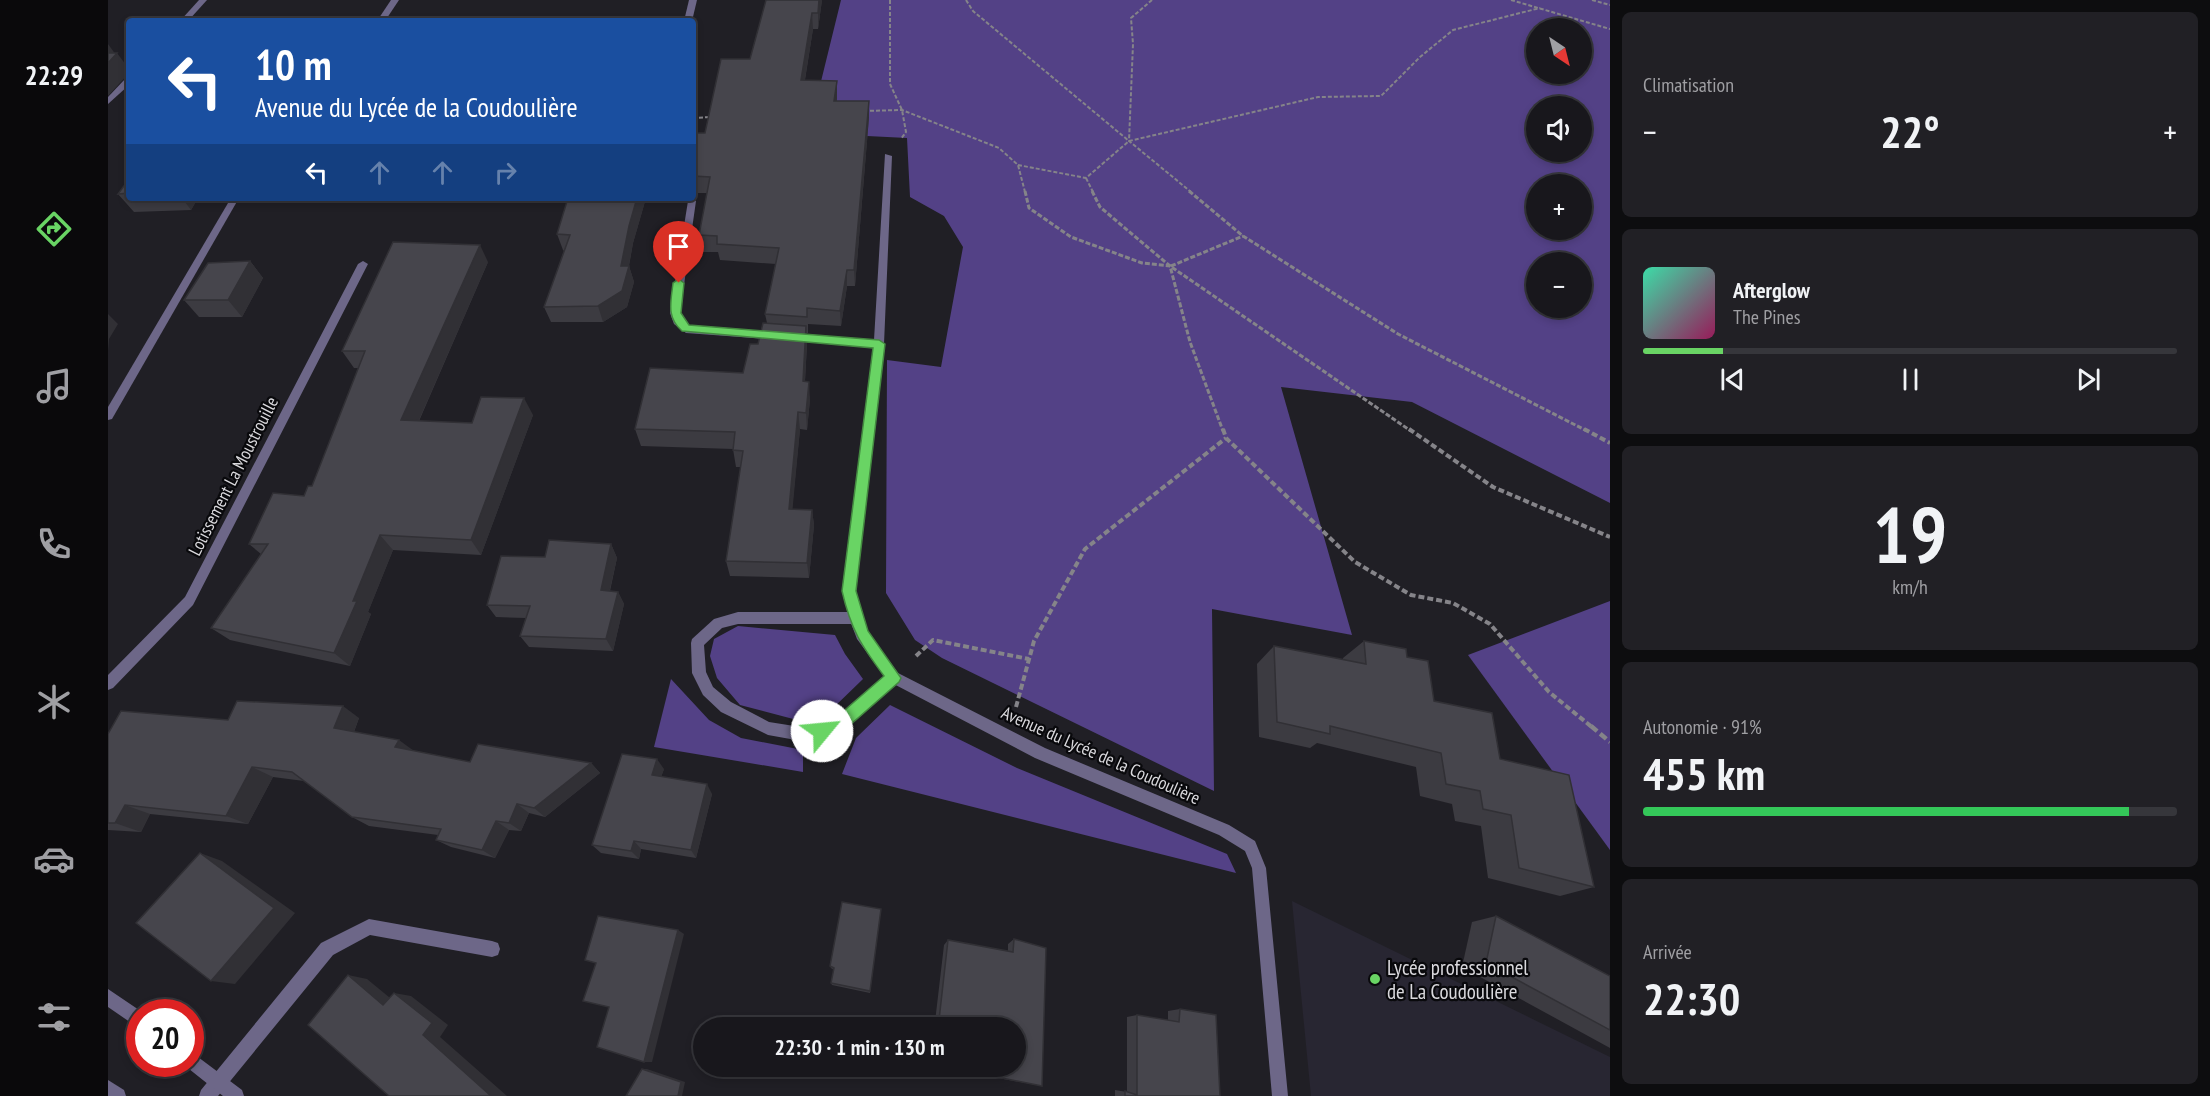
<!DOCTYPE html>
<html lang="fr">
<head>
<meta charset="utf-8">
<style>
  :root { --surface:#18171c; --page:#212025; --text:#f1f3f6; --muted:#9f9fa3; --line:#36363b; --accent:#69d464 }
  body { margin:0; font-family:"PT Sans Narrow",sans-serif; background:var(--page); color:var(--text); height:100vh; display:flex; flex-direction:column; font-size:22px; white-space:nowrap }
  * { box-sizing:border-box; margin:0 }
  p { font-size:20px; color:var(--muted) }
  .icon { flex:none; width:33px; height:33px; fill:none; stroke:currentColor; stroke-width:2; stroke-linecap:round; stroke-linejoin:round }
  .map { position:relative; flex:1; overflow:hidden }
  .details { display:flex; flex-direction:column; gap:12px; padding:12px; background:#0d0d0f; width:600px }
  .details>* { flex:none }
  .banner { position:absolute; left:18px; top:18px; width:570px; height:183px; border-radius:6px; box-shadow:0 3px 9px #0003,0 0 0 2px var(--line); background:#1a4fa0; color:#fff; overflow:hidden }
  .needle { width:39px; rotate:145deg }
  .tools { position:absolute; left:1418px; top:18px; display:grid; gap:12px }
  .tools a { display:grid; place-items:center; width:66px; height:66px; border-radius:50%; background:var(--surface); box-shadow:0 3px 9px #0003,0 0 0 2px var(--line); font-size:30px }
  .speed { position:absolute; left:18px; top:999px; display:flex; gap:12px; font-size:30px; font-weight:700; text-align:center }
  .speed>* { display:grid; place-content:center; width:78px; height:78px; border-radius:50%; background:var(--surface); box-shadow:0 3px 9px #0003,0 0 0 2px var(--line); line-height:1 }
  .speed .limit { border:9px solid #d22; background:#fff; color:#111 }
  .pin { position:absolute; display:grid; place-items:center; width:51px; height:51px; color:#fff; margin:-62px -26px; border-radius:50% 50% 50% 0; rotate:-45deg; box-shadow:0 0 6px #0007 }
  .pin .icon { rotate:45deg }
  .me { position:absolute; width:66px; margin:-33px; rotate:62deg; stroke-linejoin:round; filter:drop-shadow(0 0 4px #0008) }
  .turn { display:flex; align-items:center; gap:21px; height:126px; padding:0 30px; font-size:27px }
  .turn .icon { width:78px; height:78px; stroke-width:2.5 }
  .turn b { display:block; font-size:42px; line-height:51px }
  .lanes { display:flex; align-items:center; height:57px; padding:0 30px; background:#0003; justify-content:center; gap:30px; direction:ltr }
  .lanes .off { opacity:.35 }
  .big { font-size:45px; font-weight:700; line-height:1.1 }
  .details .widget { flex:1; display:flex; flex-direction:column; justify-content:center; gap:9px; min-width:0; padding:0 21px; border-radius:9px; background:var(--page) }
  .details .dial { align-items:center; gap:0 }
  .dial b { font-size:78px; line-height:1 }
  .song { display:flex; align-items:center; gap:18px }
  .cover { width:72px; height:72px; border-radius:9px; background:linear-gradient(135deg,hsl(160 70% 55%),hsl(330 70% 35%)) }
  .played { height:6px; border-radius:3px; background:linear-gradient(90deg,var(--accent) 15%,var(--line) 15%) }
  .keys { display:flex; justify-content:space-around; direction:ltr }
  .heat { display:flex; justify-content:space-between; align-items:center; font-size:33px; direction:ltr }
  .charge { height:9px; border-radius:4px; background:linear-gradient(90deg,#34c759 91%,var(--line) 0) }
  .trip { position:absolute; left:585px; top:1017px; width:333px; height:60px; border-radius:30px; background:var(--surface); box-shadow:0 3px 9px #0003,0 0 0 2px var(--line); font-weight:700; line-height:60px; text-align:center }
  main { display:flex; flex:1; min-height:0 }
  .dock { display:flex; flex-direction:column; width:108px; justify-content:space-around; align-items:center; background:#0a090b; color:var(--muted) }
  .dock .icon { width:42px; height:42px }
  .dock .active { color:var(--accent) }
  .dock b { font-size:27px; color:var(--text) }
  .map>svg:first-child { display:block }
  .built { fill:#282632 }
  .forest { fill:#534186; fill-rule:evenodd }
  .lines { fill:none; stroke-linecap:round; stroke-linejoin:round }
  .path-far3 { stroke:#858489; stroke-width:2; stroke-dasharray:4 2; stroke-linecap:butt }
  .path-far2 { stroke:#858489; stroke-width:3; stroke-dasharray:5 2; stroke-linecap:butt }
  .path-far1 { stroke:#858489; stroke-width:4; stroke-dasharray:6 3; stroke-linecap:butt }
  .path { stroke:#858489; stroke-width:4.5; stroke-dasharray:8 4; stroke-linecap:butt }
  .service { fill:#6d6788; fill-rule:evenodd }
  .minor { fill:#6d6788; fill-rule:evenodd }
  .tertiary { fill:#6d6788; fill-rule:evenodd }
  .wall { fill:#3c3b41 }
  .shaded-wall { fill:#313035 }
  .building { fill:#46454c; stroke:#313035; stroke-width:1.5 }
  .route { fill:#69d464; stroke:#448a41; stroke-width:1.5 }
  .poi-dot { fill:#69d464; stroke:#09090c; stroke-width:2 }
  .labels { text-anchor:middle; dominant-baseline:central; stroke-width:4.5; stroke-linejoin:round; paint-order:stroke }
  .street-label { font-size:18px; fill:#dad9dd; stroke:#09090c }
  .near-poi-label { font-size:21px; fill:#dad9dd; stroke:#09090c; text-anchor:start }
</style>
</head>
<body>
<main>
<nav class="dock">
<b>22:29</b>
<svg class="icon active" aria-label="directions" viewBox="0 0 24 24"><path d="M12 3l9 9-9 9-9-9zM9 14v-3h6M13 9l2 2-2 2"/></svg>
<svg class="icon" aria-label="music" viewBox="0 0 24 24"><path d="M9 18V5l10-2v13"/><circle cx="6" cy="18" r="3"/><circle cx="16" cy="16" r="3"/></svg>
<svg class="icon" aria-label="phone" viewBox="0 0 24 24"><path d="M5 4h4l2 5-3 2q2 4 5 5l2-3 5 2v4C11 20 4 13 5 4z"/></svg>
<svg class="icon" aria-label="climate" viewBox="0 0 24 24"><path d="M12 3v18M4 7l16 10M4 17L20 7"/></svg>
<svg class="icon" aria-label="car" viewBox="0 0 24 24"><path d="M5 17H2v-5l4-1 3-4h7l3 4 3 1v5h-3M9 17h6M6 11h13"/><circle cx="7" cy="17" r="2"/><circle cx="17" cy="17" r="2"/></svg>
<svg class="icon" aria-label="filters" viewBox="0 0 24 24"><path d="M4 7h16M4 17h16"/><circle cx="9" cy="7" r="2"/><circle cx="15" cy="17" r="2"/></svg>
</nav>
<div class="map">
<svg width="1502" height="1096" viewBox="0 0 1502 1096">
  <rect width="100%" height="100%" fill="#201f25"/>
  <path class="built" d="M1184,901L1502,1057V1096H1203Z"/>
  <g class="forest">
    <path d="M733,0H1502V503L1304,402L1173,387L1244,635L1104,609L1106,791L834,658L807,640L778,593L779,360L833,367L855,247L836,216L802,197L799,138L759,136L704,118ZM1428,28H1473V74H1428ZM1428,106H1473V152H1428ZM1428,184H1473V230H1428ZM1428,262H1473V308H1428Z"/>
    <path d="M1502,601V850L1360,655Z"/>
    <path d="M630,626L727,635L737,654L755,679L722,711L689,720L632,705L609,678L602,656L606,639Z"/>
    <path d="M563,679L601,720L633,738L695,750V772L546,747Z"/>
    <path d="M782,705L909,768L1119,854L1128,873L734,774L748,738Z"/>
  </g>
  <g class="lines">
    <g class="path-far3">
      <path d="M782,0V84L794,110L798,132L793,139"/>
      <path d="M858,0L865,11L1021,141L1210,97L1273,96L1312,57L1345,30L1432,8"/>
      <path d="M1044,0L1023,18L1025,44L1021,141L1083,192"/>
      <path d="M1403,0L1502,29"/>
      <path d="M1484,0L1502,5"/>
      <path d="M756,111L794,110L891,148L910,165L917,192"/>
      <path d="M585,118L604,117"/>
      <path d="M910,165L978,178L1021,141"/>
      <path d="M978,178L985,192"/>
    </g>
    <g class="path-far2">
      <path d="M917,191L921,208L963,237L1034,263L1062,266L1082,342L1115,431"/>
      <path d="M984,191L992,207L1062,266L1303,431"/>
      <path d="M1081,191L1135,236L1290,334L1479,431"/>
      <path d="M1063,266L1135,236"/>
    </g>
    <g class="path-far1">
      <path d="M1115,429L1118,438L1247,562L1303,595L1345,603L1382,624L1441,692L1485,728"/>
      <path d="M1301,429L1385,487L1502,537"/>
      <path d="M1476,429L1502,443"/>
      <path d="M808,656L825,640L921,659"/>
      <path d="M908,707L926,641L977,549L1118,438"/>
    </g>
    <path class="path" d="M1483,726L1502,742"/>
    <g class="service">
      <path d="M91,0H99L80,21H72Z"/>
      <path d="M283,0H291L277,21H269Z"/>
      <path d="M18,78H21V85L0,104V97Z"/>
      <path d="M123,198H131L4,419L0,420V407Z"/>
      <path d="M255,261L260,264L85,605L5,688L0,690V675L77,597L250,264Z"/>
      <path d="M630,612H747L751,614L753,618L751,622L747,624H630L614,628L596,645L598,672L605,687L623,702L661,722L699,728L724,721L780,673L785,671L790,673L792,677L790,681L733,732L699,742L660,735L613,712L595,695L584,673L583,643L584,639L606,619Z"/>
      <path d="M261,919L384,941L390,943L392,949L390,955L384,957L262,935L225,955L110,1096H91L93,1090L213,943Z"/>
    </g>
    <g class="minor">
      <path d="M581,0H589L584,21H576Z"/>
      <path d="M777,154L784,156L776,344L748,591L753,618L759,631L790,673L937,748L1121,825L1147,841L1158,868L1180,1096H1164L1144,868L1137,851L1111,835L927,758L780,681L749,639L741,618L736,591L766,347L578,333L566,324L562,313L580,201L584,198L588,201L572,313L574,320L581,326L766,340Z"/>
    </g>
    <g class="tertiary">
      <path d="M0,989L34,1012H32V1029L0,1007Z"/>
      <path d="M82,1051L134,1090L136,1096H115L76,1065L82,1064Z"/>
      <path d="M0,1080L16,1090L18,1096H0Z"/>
    </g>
  </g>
  <g class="wall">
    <path d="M714,0L710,29H705L697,80L729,81V101H761V117L747,286H739L733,326L700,324V333H698L699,344L697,381L702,399L699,430L692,429L684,509L704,510L706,525L701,578L622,576L618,561L633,467H628L625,449L533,446L527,429L635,373L650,344L659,323L657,314L668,264L612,260L610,252H594L591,235L599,193H585V133H597L642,59Z"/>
    <path d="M21,179V198H90L83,210L26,212L10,194Z"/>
    <path d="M460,198H538L525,243L521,266L526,282L519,307L495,322H443L436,307L456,251L455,250L449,234Z"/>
    <path d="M142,261L155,278L134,317H91L76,300Z"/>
    <path d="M380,262L311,421L364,423L425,415L373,555L285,550L260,612L263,614L242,666L122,640L103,628L153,554L141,544L196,496L204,486L250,368H246L234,351Z"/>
    <path d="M503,544L509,558L502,591L510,592L516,604L505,651L421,647L412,636L418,618L388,617L379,605L437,557Z"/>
    <path d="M1256,641L1299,657L1326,701L1392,759L1486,887L1452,896L1380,878L1373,826L1347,821L1344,804L1312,796L1308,767L1209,743L1202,748L1151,737L1149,664L1166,646L1235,660V658Z"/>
    <path d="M251,718L246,732L306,751L362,762L483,763L492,773L437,817L421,813L413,831L401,830L387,858L343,847L328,840L330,835L261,826L244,817L196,781L165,777L140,824L42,814L33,832L0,830V734L120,720Z"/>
    <path d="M556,769L553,777L604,794L588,858L533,849L531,859L493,853L484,845Z"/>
    <path d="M773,909L762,993L724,985L723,983L726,970L723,968L722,966Z"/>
    <path d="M1388,916L1502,976V1048L1354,967L1364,922Z"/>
    <path d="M906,939L934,1086L879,1076V1066H908V1028H854L827,1022L836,945L840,940L900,951V944Z"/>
    <path d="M1072,1009L1112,1096H1007V1090L1019,1092V1017L1029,1015L1060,1020V1011Z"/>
  </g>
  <g class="shaded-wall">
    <path d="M711,0H714L710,29V13Z"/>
    <path d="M704,13L705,29L694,97L693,80Z"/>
    <path d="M0,44L8,55L9,53L21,69V73L0,96Z"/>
    <path d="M729,81V98L726,118V101Z"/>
    <path d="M761,101V117L747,286L746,270Z"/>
    <path d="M74,198H90L83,210Z"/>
    <path d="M529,198H538L525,243L520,270L521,266L526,282L519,307L495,322L490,306L513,266L521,226Z"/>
    <path d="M372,245L380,262L304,436L293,420Z"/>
    <path d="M142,261L155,278L134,317L120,300Z"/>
    <path d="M739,270V286L733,326L732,311Z"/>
    <path d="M0,314L10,324L1,339L0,351Z"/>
    <path d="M698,326L699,344L696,398L695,381Z"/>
    <path d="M701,382L702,399L699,430L698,413Z"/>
    <path d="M416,398L425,415L373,555L363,540Z"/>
    <path d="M690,412L692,429L683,525L681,509Z"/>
    <path d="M704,510L706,525L701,578L699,563Z"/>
    <path d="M272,535L285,550L260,612L263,614L242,666L226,653L245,601Z"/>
    <path d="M503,544L509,558L499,602L493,590Z"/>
    <path d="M510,592L516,604L505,651L498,639Z"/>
    <path d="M235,706L251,718L243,739L226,728Z"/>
    <path d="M291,740L306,751L287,747Z"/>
    <path d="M549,759L556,769L550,785L544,775Z"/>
    <path d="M483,763L492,773L437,817L426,808Z"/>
    <path d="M144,767L165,777L140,824L118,816Z"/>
    <path d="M599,784L604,794L588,858L583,850Z"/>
    <path d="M409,804L421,813L413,831L401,823Z"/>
    <path d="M17,805L42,814L33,832L7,823Z"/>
    <path d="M388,821L401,830L387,858L374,850Z"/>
    <path d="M526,841L533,849L531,859L523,851Z"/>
    <path d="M92,853L114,861L187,913L127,984L103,981Z"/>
    <path d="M570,930L576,934L544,1062H536Z"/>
    <path d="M240,975L259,979L293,1007L275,1005Z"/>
    <path d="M286,993L303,996L340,1025L332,1037L399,1096H383L315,1035Z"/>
    <path d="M534,1069H539L577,1082L574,1096H570Z"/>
  </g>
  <g class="building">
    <path d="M658,0H711L710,13H704L693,80L729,81L726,101H761L746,270H739L732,311L699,308V317L657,314L671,248L609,244V236L591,235L602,177L585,176V133H597L613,59H642Z"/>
    <path d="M0,53H9L0,63Z"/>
    <path d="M21,179V193L10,194Z"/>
    <path d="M460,198H529L521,226L513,266H521L514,291L490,306L436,307L462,235L449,234Z"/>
    <path d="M285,242L372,245L293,420L364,423L373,397L416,398L363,540L272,535L245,601H249L226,653L103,628L160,544H141L165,493L196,496L200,486H204L257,351H234Z"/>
    <path d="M142,261L120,300H76L100,263Z"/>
    <path d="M655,323L698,326L695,381L701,382L698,413L690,412L681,509L704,510L699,563L618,561L635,451L625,450L627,432L527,429L542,368L635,373L642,344H650Z"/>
    <path d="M441,540L503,544L493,590L510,592L498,639L412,636L422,606L379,605L393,556L437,557Z"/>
    <path d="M1256,641L1298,649L1299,657L1320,661L1326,701L1384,713L1392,759L1461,775L1486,887L1411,868L1403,815L1375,809L1372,791L1338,784L1333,753L1222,726V734L1169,722L1166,646L1258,664Z"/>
    <path d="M129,701L235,706L226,728L291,740L287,747L362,762L370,744L483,763L426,808L409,804L401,823L388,821L374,850L328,840L333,829L244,817L184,772L144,767L118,816L17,805L7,823H0V734L13,711L120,720Z"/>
    <path d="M514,754L549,759L544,775L599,784L583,850L526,841L523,851L484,845Z"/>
    <path d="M92,853L166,908L103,981L28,923Z"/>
    <path d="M734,902L773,909L762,991L723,983L726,968L722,966Z"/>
    <path d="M490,916L570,930L536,1062L489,1047L501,1007L475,1001L488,963L477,960Z"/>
    <path d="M1388,916L1502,976V1030L1378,963Z"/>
    <path d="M906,939L938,948L934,1086L884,1076L885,1066H908V1028H866L831,1020L840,940L905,952Z"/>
    <path d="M240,975L275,1005L286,993L324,1023L315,1035L383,1096H281L200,1025Z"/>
    <path d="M1072,1009L1108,1015L1112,1096H1017V1091L1029,1095V1015L1071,1022Z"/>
    <path d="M534,1069L573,1082L570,1096H518Z"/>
  </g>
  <path class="route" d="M571,279L576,283L573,313L581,325L771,340L777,344L748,591L760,631L793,678L791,682L734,732C726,735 716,739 708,736L706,731L708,726L724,721L776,676C753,645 743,630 734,591L765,348L574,331C558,317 563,302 565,283Z"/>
  <circle class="poi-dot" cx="1267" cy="979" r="6"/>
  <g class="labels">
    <g class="street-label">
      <text transform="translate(125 476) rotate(-63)">Lotissement La Moustrouille</text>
      <text transform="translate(993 755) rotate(24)">Avenue du Lycée de la Coudoulière</text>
    </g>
    <g class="near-poi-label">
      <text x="1279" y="967">Lycée professionnel<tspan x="1279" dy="24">de La Coudoulière</tspan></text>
    </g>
  </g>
</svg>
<div class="tools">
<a><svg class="needle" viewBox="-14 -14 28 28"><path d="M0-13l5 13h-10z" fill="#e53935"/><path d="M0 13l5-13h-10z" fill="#9f9fa3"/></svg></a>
<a><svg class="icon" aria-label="sound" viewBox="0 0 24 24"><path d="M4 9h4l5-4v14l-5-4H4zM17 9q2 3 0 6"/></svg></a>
<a>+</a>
<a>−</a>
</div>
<div class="speed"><div class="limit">20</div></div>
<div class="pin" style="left:571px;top:283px;background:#d93025"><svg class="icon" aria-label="arrive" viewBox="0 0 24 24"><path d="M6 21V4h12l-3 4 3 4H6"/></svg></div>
<svg class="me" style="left:714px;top:731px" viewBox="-20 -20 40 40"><circle r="19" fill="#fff"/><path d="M0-13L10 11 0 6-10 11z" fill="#69d464"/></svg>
<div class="trip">22:30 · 1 min · 130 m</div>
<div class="banner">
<div class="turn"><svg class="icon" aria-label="left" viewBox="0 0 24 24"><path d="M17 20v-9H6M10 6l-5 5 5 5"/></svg><div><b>10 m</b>Avenue du Lycée de la Coudoulière</div></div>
<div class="lanes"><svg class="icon" aria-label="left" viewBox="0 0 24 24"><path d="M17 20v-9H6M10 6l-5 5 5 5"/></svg><svg class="icon off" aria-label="ahead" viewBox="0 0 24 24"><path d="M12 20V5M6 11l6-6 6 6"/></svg><svg class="icon off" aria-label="ahead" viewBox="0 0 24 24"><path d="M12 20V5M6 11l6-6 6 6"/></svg><svg class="icon off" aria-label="right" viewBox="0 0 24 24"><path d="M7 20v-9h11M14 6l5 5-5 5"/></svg></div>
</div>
</div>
<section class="details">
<div class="widget"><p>Climatisation</p>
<div class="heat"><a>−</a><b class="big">22°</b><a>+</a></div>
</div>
<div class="widget">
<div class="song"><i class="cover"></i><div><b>Afterglow</b><p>The Pines</p></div></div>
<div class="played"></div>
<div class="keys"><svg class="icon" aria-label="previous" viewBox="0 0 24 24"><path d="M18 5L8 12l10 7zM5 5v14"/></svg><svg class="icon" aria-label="pause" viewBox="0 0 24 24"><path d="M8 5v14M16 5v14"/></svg><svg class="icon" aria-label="next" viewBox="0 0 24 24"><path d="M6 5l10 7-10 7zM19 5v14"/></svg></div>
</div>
<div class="widget dial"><b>19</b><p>km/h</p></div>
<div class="widget"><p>Autonomie · 91%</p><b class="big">455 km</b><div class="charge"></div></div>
<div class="widget"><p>Arrivée</p><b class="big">22:30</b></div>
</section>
</main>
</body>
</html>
